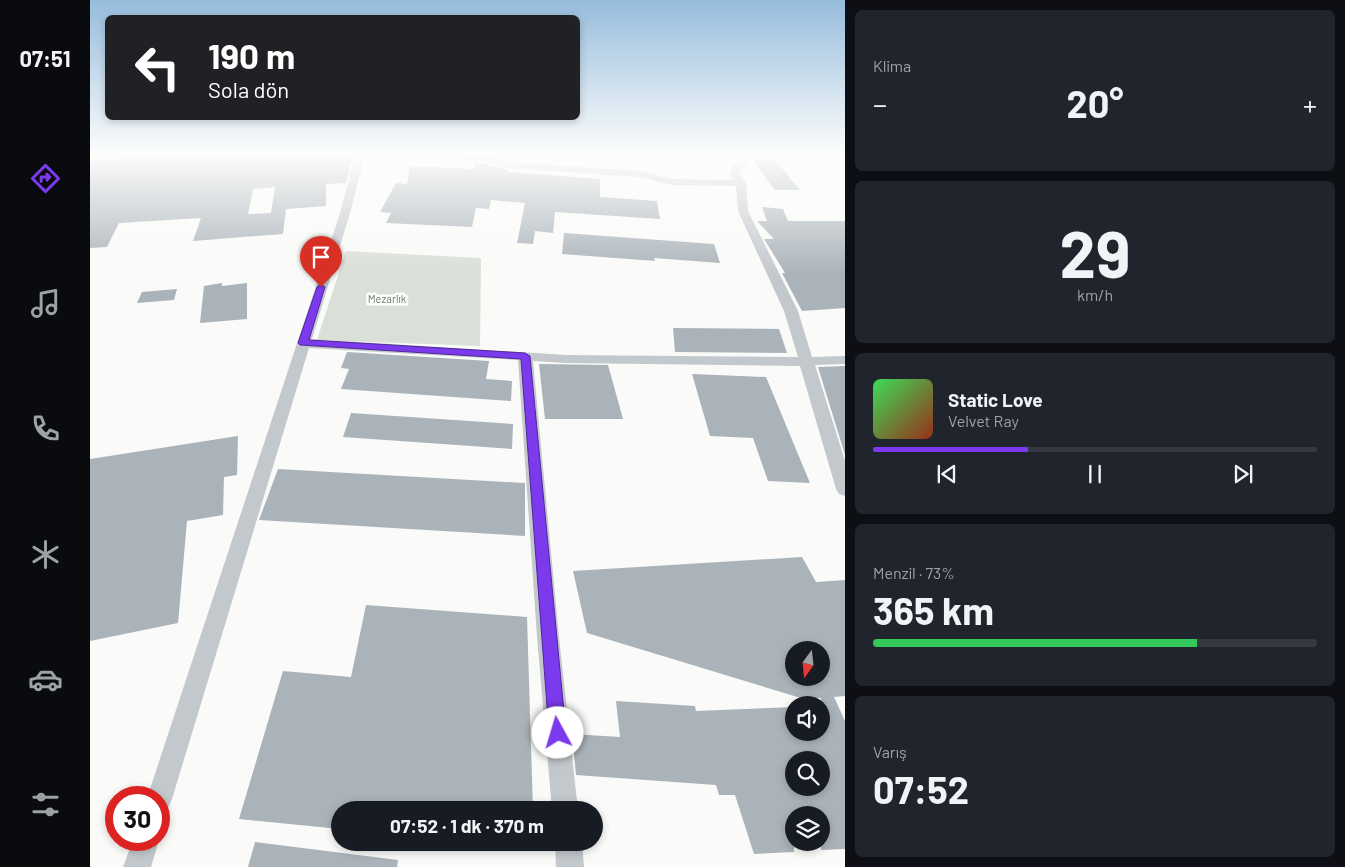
<!DOCTYPE html>
<html lang="tr">
<head>
<meta charset="utf-8">
<style>
  :root { --surface:#171b24; --page:#20242c; --text:#f1f3f6; --muted:#9ea1a6; --line:#363941; --accent:#7c3aed }
  body { margin:0; font-family:Barlow,sans-serif; background:var(--page); color:var(--text); height:100vh; display:flex; flex-direction:column; font-size:19px; white-space:nowrap }
  * { box-sizing:border-box; margin:0 }
  p { font-size:16px; color:var(--muted) }
  .icon { flex:none; width:28px; height:28px; fill:none; stroke:currentColor; stroke-width:2; stroke-linecap:round; stroke-linejoin:round }
  .map { position:relative; flex:1; overflow:hidden }
  .sheet { display:flex; flex-direction:column; gap:10px; padding:10px; background:#0d0f14; width:500px }
  .sheet>* { flex:none }
  .banner { position:absolute; left:15px; top:15px; width:475px; height:105px; border-radius:8px; box-shadow:0 2px 8px #0003; background:#202124; color:#fff; overflow:hidden }
  .needle { width:32px; rotate:195deg }
  .buttons { position:absolute; left:695px; top:641px; display:grid; gap:10px }
  .buttons a { display:grid; place-items:center; width:45px; height:45px; border-radius:50%; background:var(--surface); box-shadow:0 2px 8px #0003; font-size:25px }
  .speed { position:absolute; left:15px; top:786px; display:flex; gap:10px; font-size:25px; font-weight:700; text-align:center }
  .speed>* { display:grid; place-content:center; width:65px; height:65px; border-radius:50%; background:var(--surface); box-shadow:0 2px 8px #0003; line-height:1 }
  .speed .limit { border:8px solid #d22; background:#fff; color:#111 }
  .pin { position:absolute; display:grid; place-items:center; width:42px; height:42px; color:#fff; margin:-51px -21px; border-radius:50% 50% 50% 0; rotate:-45deg; box-shadow:0 0 5px #0007 }
  .pin .icon { rotate:45deg }
  .me { position:absolute; width:55px; margin:-28px; rotate:354deg; stroke-linejoin:round; filter:drop-shadow(0 0 4px #0008) }
  .turn { display:flex; align-items:center; gap:18px; height:105px; padding:0 20px; font-size:22px }
  .turn .icon { width:65px; height:65px; stroke-width:2.5 }
  .turn b { display:block; font-size:35px; line-height:42px }
  .big { font-size:38px; font-weight:700; line-height:1.1 }
  .sheet .widget { flex:1; display:flex; flex-direction:column; justify-content:center; gap:8px; min-width:0; padding:0 18px; border-radius:8px; background:var(--page) }
  .sheet .dial { align-items:center; gap:0 }
  .dial b { font-size:65px; line-height:1 }
  .song { display:flex; align-items:center; gap:15px }
  .cover { width:60px; height:60px; border-radius:8px; background:linear-gradient(135deg,hsl(130 70% 55%),hsl(10 70% 35%)) }
  .played { height:5px; border-radius:2px; background:linear-gradient(90deg,var(--accent) 35%,var(--line) 35%) }
  .keys { display:flex; justify-content:space-around; direction:ltr }
  .heat { display:flex; justify-content:space-between; align-items:center; font-size:28px; direction:ltr }
  .charge { height:8px; border-radius:4px; background:linear-gradient(90deg,#34c759 73%,var(--line) 0) }
  .trip { position:absolute; left:241px; top:801px; width:272px; height:50px; border-radius:25px; background:var(--surface); box-shadow:0 2px 8px #0003; font-weight:700; line-height:50px; text-align:center }
  main { display:flex; flex:1; min-height:0 }
  .dock { display:flex; flex-direction:column; width:90px; justify-content:space-around; align-items:center; background:#090b0e; color:var(--muted) }
  .dock .icon { width:35px; height:35px }
  .dock .current { color:var(--accent) }
  .dock b { font-size:22px; color:var(--text) }
  .map>svg:first-child { display:block }
  .green { fill:#dadfd7 }
  .building { fill:#aab3b9; fill-rule:evenodd }
  .lines { fill:none; stroke-linecap:round; stroke-linejoin:round }
  .minor { fill:#c3c8cc; fill-rule:evenodd }
  .route { fill:#7c3aed; stroke:#51269a }
  .labels { text-anchor:middle; dominant-baseline:central; stroke-width:5; stroke-linejoin:round; paint-order:stroke }
  .far-park-label { font-size:11px; fill:#687a64; stroke:#fff }
</style>
</head>
<body>
<main>
<nav class="dock">
<b>07:51</b>
<svg class="icon current" aria-label="directions" viewBox="0 0 24 24"><path d="M12 3l9 9-9 9-9-9zM9 14v-3h6M13 9l2 2-2 2"/></svg>
<svg class="icon" aria-label="music" viewBox="0 0 24 24"><path d="M9 18V5l10-2v13"/><circle cx="6" cy="18" r="3"/><circle cx="16" cy="16" r="3"/></svg>
<svg class="icon" aria-label="phone" viewBox="0 0 24 24"><path d="M5 4h4l2 5-3 2q2 4 5 5l2-3 5 2v4C11 20 4 13 5 4z"/></svg>
<svg class="icon" aria-label="climate" viewBox="0 0 24 24"><path d="M12 3v18M4 7l16 10M4 17L20 7"/></svg>
<svg class="icon" aria-label="car" viewBox="0 0 24 24"><path d="M5 17H2v-5l4-1 3-4h7l3 4 3 1v5h-3M9 17h6M6 11h13"/><circle cx="7" cy="17" r="2"/><circle cx="17" cy="17" r="2"/></svg>
<svg class="icon" aria-label="filters" viewBox="0 0 24 24"><path d="M4 7h16M4 17h16"/><circle cx="9" cy="7" r="2"/><circle cx="15" cy="17" r="2"/></svg>
</nav>
<div class="map">
<svg width="755" height="867" viewBox="0 0 755 867">
  <rect width="100%" height="100%" fill="#fafaf8"/>
  <path class="green" d="M256,251L391,258L390,346L227,340Z"/>
  <g class="building">
    <path d="M134,153H264L256,183L236,184V206L196,209L193,234L103,241L111,218L29,223L17,247L0,248V160ZM185,187L181,213L158,214L163,189Z"/>
    <path d="M662,159L685,160L710,190H685Z"/>
    <path d="M386,162L418,170L417,172L510,179V197L567,201L570,219L465,212L463,233L445,231L443,244L427,243L435,203L401,200L399,209L386,208L382,227L296,223L301,213L290,212L306,183L317,184L320,166L384,169Z"/>
    <path d="M672,207L693,209L698,221H755V308L712,311L692,273H695L674,239H684L667,221H677Z"/>
    <path d="M474,233L624,244L630,263L564,258L565,261L472,254Z"/>
    <path d="M132,283V286L157,283V319L110,323L114,286Z"/>
    <path d="M87,289L84,300L47,303L52,292Z"/>
    <path d="M583,328L689,329L697,353L585,352Z"/>
    <path d="M257,352L399,361L396,379L422,381L421,401L251,389L259,369L251,368Z"/>
    <path d="M449,364L518,365L533,419H455Z"/>
    <path d="M755,366V455L728,367Z"/>
    <path d="M602,374L676,377L720,483L678,481L663,438L620,436Z"/>
    <path d="M261,413L423,424L422,449L253,437Z"/>
    <path d="M148,436L147,475L134,477L133,515L97,521L88,623L0,641V459Z"/>
    <path d="M188,469L435,483V536L169,520Z"/>
    <path d="M712,557L726,582L755,580V696L744,697L755,721V849L731,850V815H704V852L664,854L645,795H629L626,785L486,775L482,734L530,737L526,701L605,706L606,711L704,707V732H731V706H736L731,704V698L714,699L497,633L483,571ZM704,650H731V678H704ZM704,760H731V788H704Z"/>
    <path d="M276,605L437,617L443,810H250V829L149,819L193,671L261,677Z"/>
    <path d="M165,842L308,860L307,867H158Z"/>
  </g>
  <g class="lines">
    <g class="minor">
      <path d="M266,153L396,155L420,162L549,171L582,179L644,180L639,172L654,153L755,154V160L661,157L649,172L656,183L658,211L708,311L722,357L755,356V364L725,365L755,461V496L749,494L746,489L710,366L476,363L443,361L469,637L488,810H462L447,637L428,360L219,348L82,799L78,808L69,812V798H57L250,213ZM326,157L395,161L419,168L549,177L582,185L646,186L648,211L694,311L708,357L476,355L222,339L260,213L274,159Z"/>
      <path d="M69,838V840L61,867H33L43,840H69Z"/>
      <path d="M465,842H492L494,867H466Z"/>
    </g>
  </g>
  <linearGradient id="sky" x2="0" y2="1"><stop stop-color="#96bcdc"/><stop offset="0.56" stop-color="#fdfdfc"/><stop offset="1" stop-color="#fdfdfc" stop-opacity="0"/></linearGradient>
  <rect width="755" height="275" fill="url(#sky)"/>
  <path class="route" d="M231,284L235,287L219,340L435,353L440,356L476,733L474,739L468,742L462,739L459,733L431,359L210,345L208,343L227,287Z"/>
  <g class="labels">
    <g class="far-park-label">
      <text x="297" y="298">Mezarlık</text>
    </g>
  </g>
</svg>
<div class="buttons">
<a><svg class="needle" viewBox="-14 -14 28 28"><path d="M0-13l5 13h-10z" fill="#e53935"/><path d="M0 13l5-13h-10z" fill="#9ea1a6"/></svg></a>
<a><svg class="icon" aria-label="sound" viewBox="0 0 24 24"><path d="M4 9h4l5-4v14l-5-4H4zM17 9q2 3 0 6"/></svg></a>
<a><svg class="icon" aria-label="search" viewBox="0 0 24 24"><circle cx="10" cy="10" r="6"/><path d="M15 15l6 6"/></svg></a>
<a><svg class="icon" aria-label="layers" viewBox="0 0 24 24"><path d="M12 4l9 5-9 5-9-5zM3 14l9 5 9-5"/></svg></a>
</div>
<div class="speed"><div class="limit">30</div></div>
<div class="pin" style="left:231px;top:287px;background:#d93025"><svg class="icon" aria-label="arrive" viewBox="0 0 24 24"><path d="M6 21V4h12l-3 4 3 4H6"/></svg></div>
<svg class="me" style="left:468px;top:733px" viewBox="-20 -20 40 40"><circle r="19" fill="#fff"/><path d="M0-13L10 11 0 6-10 11z" fill="#7c3aed"/></svg>
<div class="trip">07:52 · 1 dk · 370 m</div>
<div class="banner">
<div class="turn"><svg class="icon" aria-label="left" viewBox="0 0 24 24"><path d="M17 20v-9H6M10 6l-5 5 5 5"/></svg><div><b>190 m</b>Sola dön</div></div>
</div>
</div>
<section class="sheet">
<div class="widget"><p>Klima</p>
<div class="heat"><a>−</a><b class="big">20°</b><a>+</a></div>
</div>
<div class="widget dial"><b>29</b><p>km/h</p></div>
<div class="widget">
<div class="song"><i class="cover"></i><div><b>Static Love</b><p>Velvet Ray</p></div></div>
<div class="played"></div>
<div class="keys"><svg class="icon" aria-label="previous" viewBox="0 0 24 24"><path d="M18 5L8 12l10 7zM5 5v14"/></svg><svg class="icon" aria-label="pause" viewBox="0 0 24 24"><path d="M8 5v14M16 5v14"/></svg><svg class="icon" aria-label="next" viewBox="0 0 24 24"><path d="M6 5l10 7-10 7zM19 5v14"/></svg></div>
</div>
<div class="widget"><p>Menzil · 73%</p><b class="big">365 km</b><div class="charge"></div></div>
<div class="widget"><p>Varış</p><b class="big">07:52</b></div>
</section>
</main>
</body>
</html>
